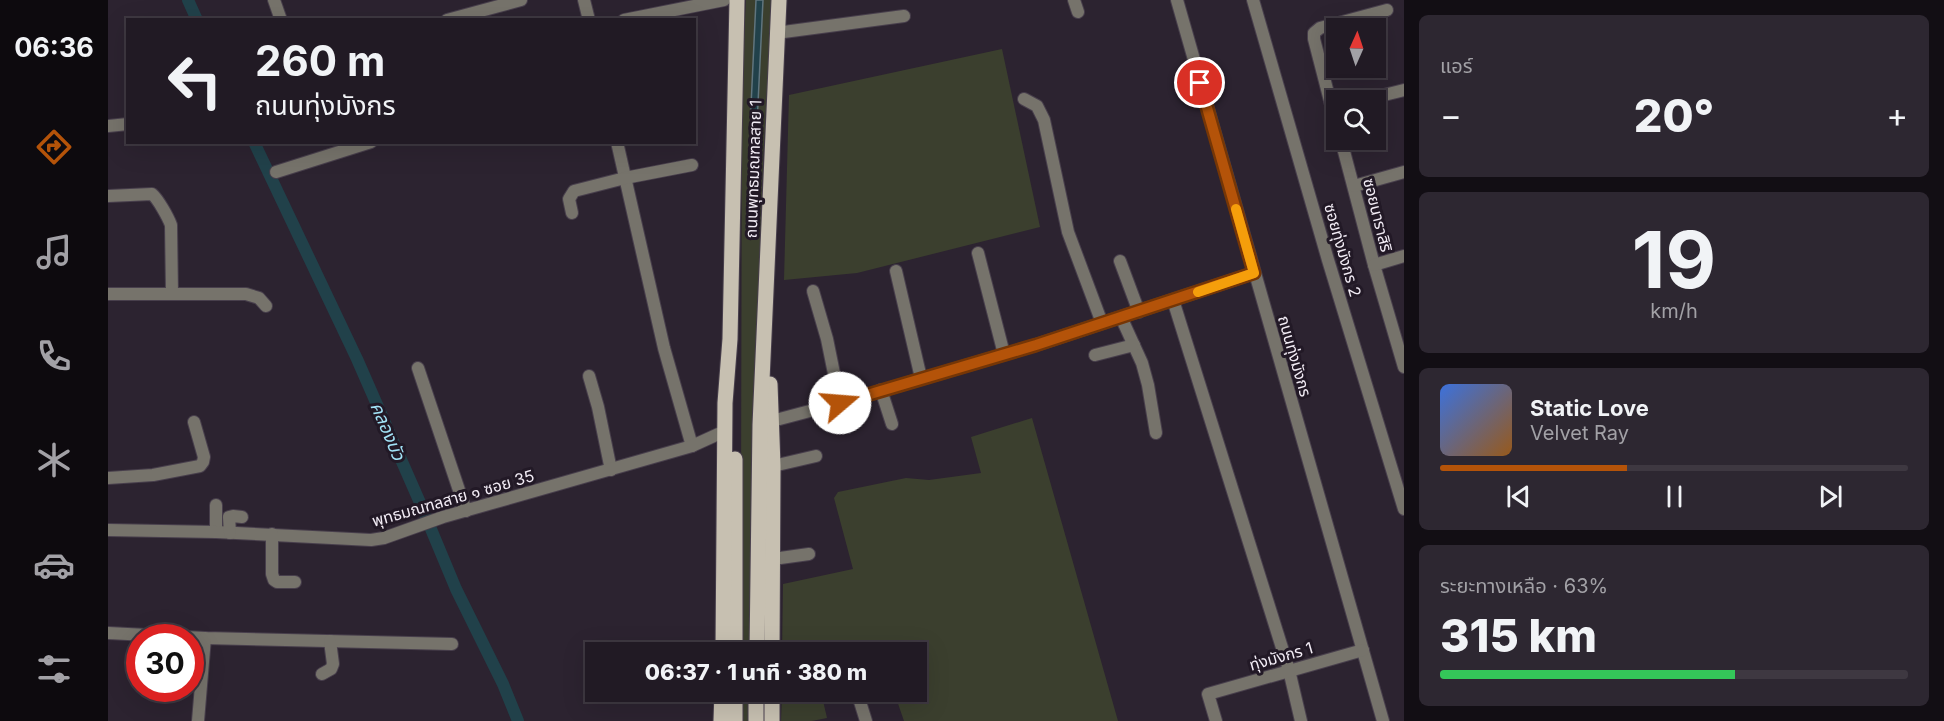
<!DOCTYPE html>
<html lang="th">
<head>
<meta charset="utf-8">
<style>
  :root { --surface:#211a24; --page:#2d2731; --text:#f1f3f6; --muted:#a2a1a6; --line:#3e3841; --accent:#b45309 }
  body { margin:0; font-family:Inter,"Noto Sans Thai",sans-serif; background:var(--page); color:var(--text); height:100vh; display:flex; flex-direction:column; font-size:22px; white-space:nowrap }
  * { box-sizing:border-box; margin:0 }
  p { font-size:20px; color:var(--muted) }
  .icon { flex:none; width:33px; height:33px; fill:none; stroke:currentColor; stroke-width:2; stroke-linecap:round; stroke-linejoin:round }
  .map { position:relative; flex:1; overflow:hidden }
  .sheet { display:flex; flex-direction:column; gap:15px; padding:15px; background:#120e14; width:540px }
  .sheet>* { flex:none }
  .top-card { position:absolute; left:18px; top:18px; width:570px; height:126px; border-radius:0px; box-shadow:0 6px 24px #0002,0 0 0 2px var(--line); background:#211a24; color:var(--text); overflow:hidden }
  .needle { width:39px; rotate:3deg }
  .tools { position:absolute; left:1218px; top:18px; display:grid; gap:12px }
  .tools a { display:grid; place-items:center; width:60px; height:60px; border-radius:0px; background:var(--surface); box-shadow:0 6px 24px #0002,0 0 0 2px var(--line); font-size:30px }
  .speed { position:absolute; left:18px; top:624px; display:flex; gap:12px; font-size:30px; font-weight:700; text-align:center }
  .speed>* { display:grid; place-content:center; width:78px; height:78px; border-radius:50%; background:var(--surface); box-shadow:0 6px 24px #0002,0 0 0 2px var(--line); line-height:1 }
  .speed .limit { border:9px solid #d22; background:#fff; color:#111 }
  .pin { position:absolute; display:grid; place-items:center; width:51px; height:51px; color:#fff; margin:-26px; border:3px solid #fff; border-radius:50%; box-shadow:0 2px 6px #0007 }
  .me { position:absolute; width:66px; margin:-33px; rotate:72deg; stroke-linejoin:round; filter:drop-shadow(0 0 4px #0008) }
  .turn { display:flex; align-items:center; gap:21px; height:126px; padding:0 30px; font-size:27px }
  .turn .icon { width:78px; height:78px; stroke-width:2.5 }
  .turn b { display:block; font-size:42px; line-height:51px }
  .big { font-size:45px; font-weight:800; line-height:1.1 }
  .sheet .widget { flex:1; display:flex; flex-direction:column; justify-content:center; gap:9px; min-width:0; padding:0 21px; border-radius:9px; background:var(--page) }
  .sheet .dial { align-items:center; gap:0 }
  .dial b { font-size:78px; line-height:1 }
  .song { display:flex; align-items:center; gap:18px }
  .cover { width:72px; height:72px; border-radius:9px; background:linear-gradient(135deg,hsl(220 70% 55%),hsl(30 70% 35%)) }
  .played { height:6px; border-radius:3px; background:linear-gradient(90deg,var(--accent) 40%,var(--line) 40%) }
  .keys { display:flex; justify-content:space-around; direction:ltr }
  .heat { display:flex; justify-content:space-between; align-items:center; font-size:33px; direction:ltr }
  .charge { height:9px; border-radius:4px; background:linear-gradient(90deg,#34c759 63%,var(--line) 0) }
  .trip { position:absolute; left:477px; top:642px; width:342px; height:60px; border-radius:0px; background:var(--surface); box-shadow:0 6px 24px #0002,0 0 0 2px var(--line); font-weight:800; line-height:60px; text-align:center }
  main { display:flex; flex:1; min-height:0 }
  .menu { display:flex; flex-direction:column; width:108px; justify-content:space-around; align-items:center; background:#0d0a0e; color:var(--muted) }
  .menu .icon { width:42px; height:42px }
  .menu .active { color:var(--accent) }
  .menu b { font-size:27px; color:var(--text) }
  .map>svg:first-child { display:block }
  .green { fill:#3b3f2e }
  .water { fill:#21414a; stroke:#60757e; stroke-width:1.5 }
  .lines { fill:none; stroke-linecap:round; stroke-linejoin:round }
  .canal { stroke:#21414a; stroke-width:12 }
  .minor-casing { stroke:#483f4c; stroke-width:14 }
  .major-casing { stroke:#483f4c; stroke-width:17 }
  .minor { stroke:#76736b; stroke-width:12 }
  .major { stroke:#c7c0b1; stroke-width:15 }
  .route-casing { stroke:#753606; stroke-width:15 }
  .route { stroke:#b45309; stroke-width:10 }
  .slow { stroke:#f59e0b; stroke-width:10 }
  .labels { text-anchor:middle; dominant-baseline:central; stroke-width:6; stroke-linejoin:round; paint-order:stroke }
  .street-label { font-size:16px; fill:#f3edf6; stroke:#221926 }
  .water-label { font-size:18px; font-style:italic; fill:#a2e3f7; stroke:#221926 }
</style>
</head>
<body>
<main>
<nav class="menu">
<b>06:36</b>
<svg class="icon active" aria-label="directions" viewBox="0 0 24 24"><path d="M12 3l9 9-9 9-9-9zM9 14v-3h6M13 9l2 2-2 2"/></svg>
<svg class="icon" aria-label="music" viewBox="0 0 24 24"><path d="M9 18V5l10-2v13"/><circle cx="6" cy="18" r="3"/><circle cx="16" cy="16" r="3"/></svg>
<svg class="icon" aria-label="phone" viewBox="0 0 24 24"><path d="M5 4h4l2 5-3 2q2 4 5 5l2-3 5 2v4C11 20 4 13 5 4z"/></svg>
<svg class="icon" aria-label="climate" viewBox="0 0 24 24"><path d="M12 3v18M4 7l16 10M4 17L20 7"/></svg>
<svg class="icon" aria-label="car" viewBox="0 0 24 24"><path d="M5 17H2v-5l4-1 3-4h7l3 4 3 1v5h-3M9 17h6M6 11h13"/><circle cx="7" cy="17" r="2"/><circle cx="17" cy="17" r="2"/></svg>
<svg class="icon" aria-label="filters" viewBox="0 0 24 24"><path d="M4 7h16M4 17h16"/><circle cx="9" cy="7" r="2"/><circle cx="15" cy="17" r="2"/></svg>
</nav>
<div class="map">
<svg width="1296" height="721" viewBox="0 0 1296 721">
  <rect width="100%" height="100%" fill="#2c2330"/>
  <g class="green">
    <path d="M638,0H648L643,106L644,152L648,145L655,0H664L655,165L644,507L648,652H627L633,506L634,73Z"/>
    <path d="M894,49L932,227L749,273L676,280L681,95Z"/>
    <path d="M924,418L1010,721H796L786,692H808V652H773L769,643L740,652H674L675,584L745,569L726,498L730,492L798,478L821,480L873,473L863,437Z"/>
    <path d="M623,692H651L654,721H621Z"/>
    <path d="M674,692H713L719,718L704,721H673Z"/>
  </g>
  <path class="water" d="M648,0H655L648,145L644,153L643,106Z"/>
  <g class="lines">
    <g class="canal">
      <path d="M80,0L89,20"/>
      <path d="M146,142L249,359L313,505L348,589L395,684L410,721"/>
    </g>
    <g class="minor-casing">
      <g id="minor">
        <path d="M166,0L173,20"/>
        <path d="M476,0L481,20"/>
        <path d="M966,0L970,12"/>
        <path d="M1069,0L1275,721"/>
        <path d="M1145,0L1220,260L1296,509"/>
        <path d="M339,20L413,0"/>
        <path d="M516,20L616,0"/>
        <path d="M668,33L796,16"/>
        <path d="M916,99L929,106L936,120L960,232L994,323"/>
        <path d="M1256,100L1296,90"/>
        <path d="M1228,124L1206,39V33L1212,28L1279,10"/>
        <path d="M0,126L20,124"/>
        <path d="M1233,140L1266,265L1296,367"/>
        <path d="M509,142L556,348L584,446"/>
        <path d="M168,172L263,142"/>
        <path d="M1246,186L1296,172"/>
        <path d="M0,196L44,194C50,199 60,217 63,225L64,294"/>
        <path d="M464,213L461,199L466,191L517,178L584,165"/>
        <path d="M870,253L896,354"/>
        <path d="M1012,261L1031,312"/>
        <path d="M1266,265L1296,256"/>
        <path d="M788,271L813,378"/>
        <path d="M705,291L719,339L732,403"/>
        <path d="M0,294H138L151,298L158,306"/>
        <path d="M1065,300L1181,670L1193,721"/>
        <path d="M1013,317L1034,363L1040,385L1048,433"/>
        <path d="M987,355L1026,345"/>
        <path d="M310,368L358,511"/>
        <path d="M481,376L490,407L503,470"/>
        <path d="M773,390L784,424"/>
        <path d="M664,421L732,403L928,345L1146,273"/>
        <path d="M665,466L708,456"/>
        <path d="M0,478L45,475L92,466L95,462L96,457L86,422"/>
        <path d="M108,505V532"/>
        <path d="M0,530L108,532L263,540L276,538L335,517L584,446L617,431"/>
        <path d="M122,533L121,517L125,516L134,517"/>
        <path d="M164,534V574L166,580L169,582H187"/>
        <path d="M665,559L701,554"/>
        <path d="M0,633L97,638L344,644"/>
        <path d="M214,674L223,669L225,664L222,641"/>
        <path d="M749,692L758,721"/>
        <path d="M90,721L97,638"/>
        <path d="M1108,721L1100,694L1255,650"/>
      </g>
    </g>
    <g class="major-casing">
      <g id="major">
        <path d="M662,384L665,466L664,652"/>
        <path d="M627,459V652"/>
        <path d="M615,652L617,403L622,339L629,0"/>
        <path d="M649,652L652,425L671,0"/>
        <path d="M613,721L614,692"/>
        <path d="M627,721V692"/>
        <path d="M648,721V692"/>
        <path d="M664,721V692"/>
      </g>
    </g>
    <use href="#minor" class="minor"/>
    <use href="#major" class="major"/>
  </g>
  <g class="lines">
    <g class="route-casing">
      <path id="route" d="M732,403L928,345L1146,273L1092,83"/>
    </g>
    <use href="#route" class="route"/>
    <path class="slow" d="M1090,292L1146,273L1128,209"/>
  </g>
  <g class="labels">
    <g class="street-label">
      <text transform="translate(645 169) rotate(-88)">ถนนพุทธมณฑลสาย 1</text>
      <text transform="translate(1270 215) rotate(76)">ซอยนาราสิริ</text>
      <text transform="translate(1235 250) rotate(74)">ซอยทุ่งมังกร 2</text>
      <text transform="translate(1187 356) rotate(74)">ถนนทุ่งมังกร</text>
      <text transform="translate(345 498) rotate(-16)">พุทธมณฑลสาย ๑ ซอย 35</text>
      <text transform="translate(1173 656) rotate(-16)">ทุ่งมังกร 1</text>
    </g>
    <g class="water-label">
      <text transform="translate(280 431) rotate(67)">คลองบัว</text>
    </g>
  </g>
</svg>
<div class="tools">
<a><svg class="needle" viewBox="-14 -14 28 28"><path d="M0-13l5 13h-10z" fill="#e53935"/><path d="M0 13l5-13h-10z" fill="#a2a1a6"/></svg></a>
<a><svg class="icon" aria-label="search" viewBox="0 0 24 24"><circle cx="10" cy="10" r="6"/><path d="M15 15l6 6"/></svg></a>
</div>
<div class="speed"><div class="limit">30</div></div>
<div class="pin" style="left:1092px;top:83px;background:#d93025"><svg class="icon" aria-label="arrive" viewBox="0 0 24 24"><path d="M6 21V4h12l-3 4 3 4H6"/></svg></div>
<svg class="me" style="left:732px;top:403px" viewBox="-20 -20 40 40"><circle r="19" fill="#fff"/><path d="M0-13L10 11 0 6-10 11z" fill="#b45309"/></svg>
<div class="trip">06:37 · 1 นาที · 380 m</div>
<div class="top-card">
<div class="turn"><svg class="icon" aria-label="left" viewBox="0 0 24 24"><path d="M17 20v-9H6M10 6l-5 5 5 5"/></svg><div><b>260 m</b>ถนนทุ่งมังกร</div></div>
</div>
</div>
<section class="sheet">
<div class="widget"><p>แอร์</p>
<div class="heat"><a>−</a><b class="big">20°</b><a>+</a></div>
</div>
<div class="widget dial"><b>19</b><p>km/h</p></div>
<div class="widget">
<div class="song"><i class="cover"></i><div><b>Static Love</b><p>Velvet Ray</p></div></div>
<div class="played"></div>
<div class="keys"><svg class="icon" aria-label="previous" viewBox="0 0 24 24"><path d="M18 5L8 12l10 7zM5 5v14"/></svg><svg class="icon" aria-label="pause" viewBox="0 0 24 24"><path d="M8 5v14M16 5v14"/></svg><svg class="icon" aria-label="next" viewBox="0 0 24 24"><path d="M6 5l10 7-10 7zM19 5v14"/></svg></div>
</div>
<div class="widget"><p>ระยะทางเหลือ · 63%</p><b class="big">315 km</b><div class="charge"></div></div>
</section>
</main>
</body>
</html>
